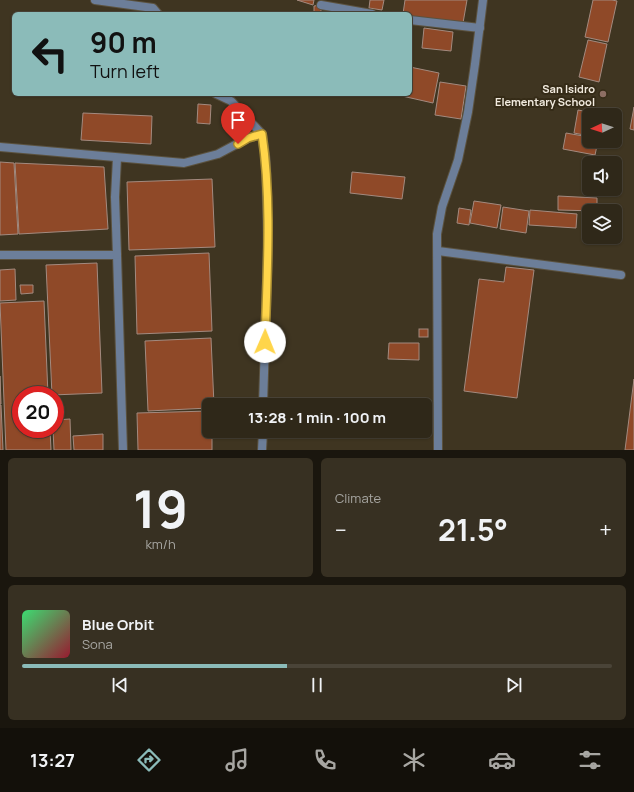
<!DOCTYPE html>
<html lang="en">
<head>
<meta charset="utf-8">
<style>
  :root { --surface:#2f2819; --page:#373022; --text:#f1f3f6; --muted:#a7a6a2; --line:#4a4438; --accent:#8bbbb9 }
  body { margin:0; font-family:Manrope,sans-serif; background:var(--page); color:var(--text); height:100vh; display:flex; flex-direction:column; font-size:15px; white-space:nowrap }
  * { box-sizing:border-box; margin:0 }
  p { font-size:13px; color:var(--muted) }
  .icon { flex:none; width:22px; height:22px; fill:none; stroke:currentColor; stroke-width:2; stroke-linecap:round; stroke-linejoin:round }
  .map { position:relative; height:450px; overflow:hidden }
  .side { display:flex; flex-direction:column; gap:8px; padding:8px; background:#1a160e; flex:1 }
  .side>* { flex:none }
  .banner { position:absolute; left:12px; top:12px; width:400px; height:84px; border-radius:6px; box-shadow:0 1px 3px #0004,0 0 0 1px var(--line); background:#8bbbb9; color:#111; overflow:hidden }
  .needle { width:26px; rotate:266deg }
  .fabs { position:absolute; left:582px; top:108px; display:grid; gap:8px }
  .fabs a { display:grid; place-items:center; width:40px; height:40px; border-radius:6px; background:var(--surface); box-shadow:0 1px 3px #0004,0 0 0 1px var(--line); font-size:20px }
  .speed { position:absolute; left:12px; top:386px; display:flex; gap:8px; font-size:20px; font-weight:700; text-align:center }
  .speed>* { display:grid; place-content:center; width:52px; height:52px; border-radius:50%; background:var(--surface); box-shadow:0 1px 3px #0004,0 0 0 1px var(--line); line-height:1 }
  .speed .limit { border:6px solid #d22; background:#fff; color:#111 }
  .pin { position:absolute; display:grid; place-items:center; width:34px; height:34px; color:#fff; margin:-41px -17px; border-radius:50% 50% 50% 0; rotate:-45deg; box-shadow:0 0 4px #0007 }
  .pin .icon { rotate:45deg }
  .me { position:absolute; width:44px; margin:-22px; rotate:1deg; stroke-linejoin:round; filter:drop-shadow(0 0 3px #0008) }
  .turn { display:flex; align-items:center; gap:14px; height:84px; padding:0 12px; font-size:18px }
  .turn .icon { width:52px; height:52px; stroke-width:2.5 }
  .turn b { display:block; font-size:28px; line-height:34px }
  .big { font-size:30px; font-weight:700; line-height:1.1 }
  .side .widget { flex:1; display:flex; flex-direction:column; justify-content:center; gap:6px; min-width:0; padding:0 14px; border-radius:6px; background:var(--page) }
  .side .dial { align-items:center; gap:0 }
  .dial b { font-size:52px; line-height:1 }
  .song { display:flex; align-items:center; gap:12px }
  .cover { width:48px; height:48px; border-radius:6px; background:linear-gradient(135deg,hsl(140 70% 55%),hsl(350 70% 35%)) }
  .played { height:4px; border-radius:2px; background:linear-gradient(90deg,var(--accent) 45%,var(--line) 45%) }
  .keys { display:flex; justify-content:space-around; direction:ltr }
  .heat { display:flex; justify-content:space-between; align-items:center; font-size:22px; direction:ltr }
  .side .tiles { flex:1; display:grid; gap:8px; grid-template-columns:1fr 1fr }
  .widget:last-child { grid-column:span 2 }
  .trip { position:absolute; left:202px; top:398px; width:230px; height:40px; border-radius:6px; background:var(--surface); box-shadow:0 1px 3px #0004,0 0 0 1px var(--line); font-weight:700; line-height:40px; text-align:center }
  .tab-bar { display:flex; height:64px; justify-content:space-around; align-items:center; background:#13100a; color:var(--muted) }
  .tab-bar .icon { width:28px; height:28px }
  .tab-bar .on { color:var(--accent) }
  .tab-bar b { font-size:18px; color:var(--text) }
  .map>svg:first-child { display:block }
  .building { fill:#8f4928; stroke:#a38a7f }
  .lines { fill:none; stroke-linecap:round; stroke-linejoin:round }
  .lane-casing { stroke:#5b523f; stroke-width:10 }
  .street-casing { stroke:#5b523f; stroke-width:10 }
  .lane { stroke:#6c7e99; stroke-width:8 }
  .street { stroke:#6c7e99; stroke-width:8 }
  .route-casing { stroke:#a68a30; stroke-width:10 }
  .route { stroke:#ffd54a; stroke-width:7 }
  .education-dot { fill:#8d6e63; stroke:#352b17; stroke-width:1.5 }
  .labels { text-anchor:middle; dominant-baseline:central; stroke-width:4; stroke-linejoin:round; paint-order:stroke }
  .poi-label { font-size:11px; font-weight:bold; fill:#f1eade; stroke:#352b17; text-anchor:end }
</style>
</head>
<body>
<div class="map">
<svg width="634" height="450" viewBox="0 0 634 450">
  <rect width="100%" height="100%" fill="#3f3521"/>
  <g class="building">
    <path d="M297,0H314L313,5Z"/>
    <path d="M370,0H384L382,10L369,8Z"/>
    <path d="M405,0H467L463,23L410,16V14H403Z"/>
    <path d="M593,0H612L617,1L608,42L585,37Z"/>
    <path d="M321,5V14H314V6Z"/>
    <path d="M424,28L453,32L451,51L422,48Z"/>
    <path d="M588,40L607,44L599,82L579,77Z"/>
    <path d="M410,67L439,73L433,103L402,96V94H410Z"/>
    <path d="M440,82L466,86L461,119L435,115Z"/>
    <path d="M198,104L211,105L210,124L197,123Z"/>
    <path d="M634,107V130L630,129Z"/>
    <path d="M578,110L600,114L589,115V136L574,133Z"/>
    <path d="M83,113L152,116L151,144L81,140Z"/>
    <path d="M566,133L589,137V141H598L595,155L563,149Z"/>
    <path d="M0,162L14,163L18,234L0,235Z"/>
    <path d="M15,163L104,167L108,229L19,234Z"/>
    <path d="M352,172L405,177L402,199L350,193Z"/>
    <path d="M212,179L215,247L129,250L127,182Z"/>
    <path d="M558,196L597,198V211L558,210Z"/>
    <path d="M474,201L501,205L497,228L470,223Z"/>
    <path d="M503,207L529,211L526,233L500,229Z"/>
    <path d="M459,208L471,210L469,225L457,223Z"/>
    <path d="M530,210L577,214L576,228L529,225Z"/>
    <path d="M209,253L212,331L137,334L135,256Z"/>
    <path d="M97,263L102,393L52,395L46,265Z"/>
    <path d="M506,267L534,270L517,398L464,391L479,279L504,282Z"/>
    <path d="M15,269L16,300L0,301V270Z"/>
    <path d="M20,285H33V293L21,294Z"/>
    <path d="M44,301L48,395H21V429H50L51,450H6L0,303Z"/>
    <rect x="419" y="329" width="9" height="8"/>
    <path d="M211,338L214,405H209V408L148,411L145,341Z"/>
    <path d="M389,343H419V360L388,359Z"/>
    <path d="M0,376L1,404H0Z"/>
    <path d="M634,379V450H625Z"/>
    <path d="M0,405H1L3,450H0Z"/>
    <path d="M209,411V431H212V450H138L137,413Z"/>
    <path d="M70,419L71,450H54L53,429H55V420Z"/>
    <path d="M103,434V450H74L73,436Z"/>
  </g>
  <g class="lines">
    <g class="lane-casing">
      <g id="lane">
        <path d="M95,0L153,8L158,14"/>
        <path d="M321,5L372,14"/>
        <path d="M410,20L480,28"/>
        <path d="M216,94L231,101L262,134L266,162L268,247L263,405"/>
        <path d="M0,147L184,163L218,154L248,138L262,134"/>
        <path d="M438,251L621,275"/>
        <path d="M0,255H117L123,450"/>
        <path d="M117,255L115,197L117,158"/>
        <path d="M262,450L263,431"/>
      </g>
    </g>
    <g class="street-casing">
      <path id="street" d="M438,450L437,234L442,207L458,160L468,112L475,64L483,0"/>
    </g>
    <use href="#lane" class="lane"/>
    <use href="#street" class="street"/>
  </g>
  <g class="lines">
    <g class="route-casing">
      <path id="route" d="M238,144L248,138L262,134C272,202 267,273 265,342"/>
    </g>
    <use href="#route" class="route"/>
  </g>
  <circle class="education-dot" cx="603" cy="94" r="4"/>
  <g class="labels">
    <g class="poi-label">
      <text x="595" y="88">San Isidro<tspan x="595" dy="13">Elementary School</tspan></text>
    </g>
  </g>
</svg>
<div class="fabs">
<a><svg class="needle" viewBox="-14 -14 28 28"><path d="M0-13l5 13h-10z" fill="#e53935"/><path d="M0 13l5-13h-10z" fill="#a7a6a2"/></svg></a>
<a><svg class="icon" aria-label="sound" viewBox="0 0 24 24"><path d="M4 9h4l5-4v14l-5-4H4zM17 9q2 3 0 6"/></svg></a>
<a><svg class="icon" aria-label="layers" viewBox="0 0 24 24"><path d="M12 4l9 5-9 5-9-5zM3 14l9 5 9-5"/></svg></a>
</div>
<div class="speed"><div class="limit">20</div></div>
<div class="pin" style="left:238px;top:144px;background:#d93025"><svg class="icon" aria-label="arrive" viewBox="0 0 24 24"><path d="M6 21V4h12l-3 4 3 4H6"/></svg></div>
<svg class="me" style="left:265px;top:342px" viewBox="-20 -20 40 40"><circle r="19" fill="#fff"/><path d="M0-13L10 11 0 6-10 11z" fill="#ffd54a"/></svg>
<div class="trip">13:28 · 1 min · 100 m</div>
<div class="banner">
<div class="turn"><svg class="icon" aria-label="left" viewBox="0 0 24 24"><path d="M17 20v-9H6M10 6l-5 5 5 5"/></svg><div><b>90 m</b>Turn left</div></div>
</div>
</div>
<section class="side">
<div class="tiles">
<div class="widget dial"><b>19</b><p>km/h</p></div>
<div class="widget"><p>Climate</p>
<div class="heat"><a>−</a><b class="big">21.5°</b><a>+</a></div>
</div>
<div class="widget">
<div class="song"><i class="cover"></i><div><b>Blue Orbit</b><p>Sona</p></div></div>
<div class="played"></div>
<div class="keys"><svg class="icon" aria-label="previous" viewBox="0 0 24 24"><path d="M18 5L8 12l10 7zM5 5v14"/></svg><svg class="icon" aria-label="pause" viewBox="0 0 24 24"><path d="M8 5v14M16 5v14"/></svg><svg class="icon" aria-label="next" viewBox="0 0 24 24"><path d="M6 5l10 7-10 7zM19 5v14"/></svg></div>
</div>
</div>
</section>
<nav class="tab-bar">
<b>13:27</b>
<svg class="icon on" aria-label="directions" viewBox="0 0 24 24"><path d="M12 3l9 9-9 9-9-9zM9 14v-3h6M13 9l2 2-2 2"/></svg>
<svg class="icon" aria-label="music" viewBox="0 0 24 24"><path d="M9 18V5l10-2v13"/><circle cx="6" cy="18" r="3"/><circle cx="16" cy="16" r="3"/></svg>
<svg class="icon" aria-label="phone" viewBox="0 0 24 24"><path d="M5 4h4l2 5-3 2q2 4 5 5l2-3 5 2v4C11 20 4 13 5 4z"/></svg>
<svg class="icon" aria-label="climate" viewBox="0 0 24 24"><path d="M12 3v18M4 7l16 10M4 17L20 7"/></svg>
<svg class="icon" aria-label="car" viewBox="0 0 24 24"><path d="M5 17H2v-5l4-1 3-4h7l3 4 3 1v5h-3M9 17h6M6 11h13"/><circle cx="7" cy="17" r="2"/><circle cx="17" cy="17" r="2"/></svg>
<svg class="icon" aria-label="filters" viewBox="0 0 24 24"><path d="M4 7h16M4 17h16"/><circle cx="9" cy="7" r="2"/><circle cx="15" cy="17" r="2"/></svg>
</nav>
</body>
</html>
